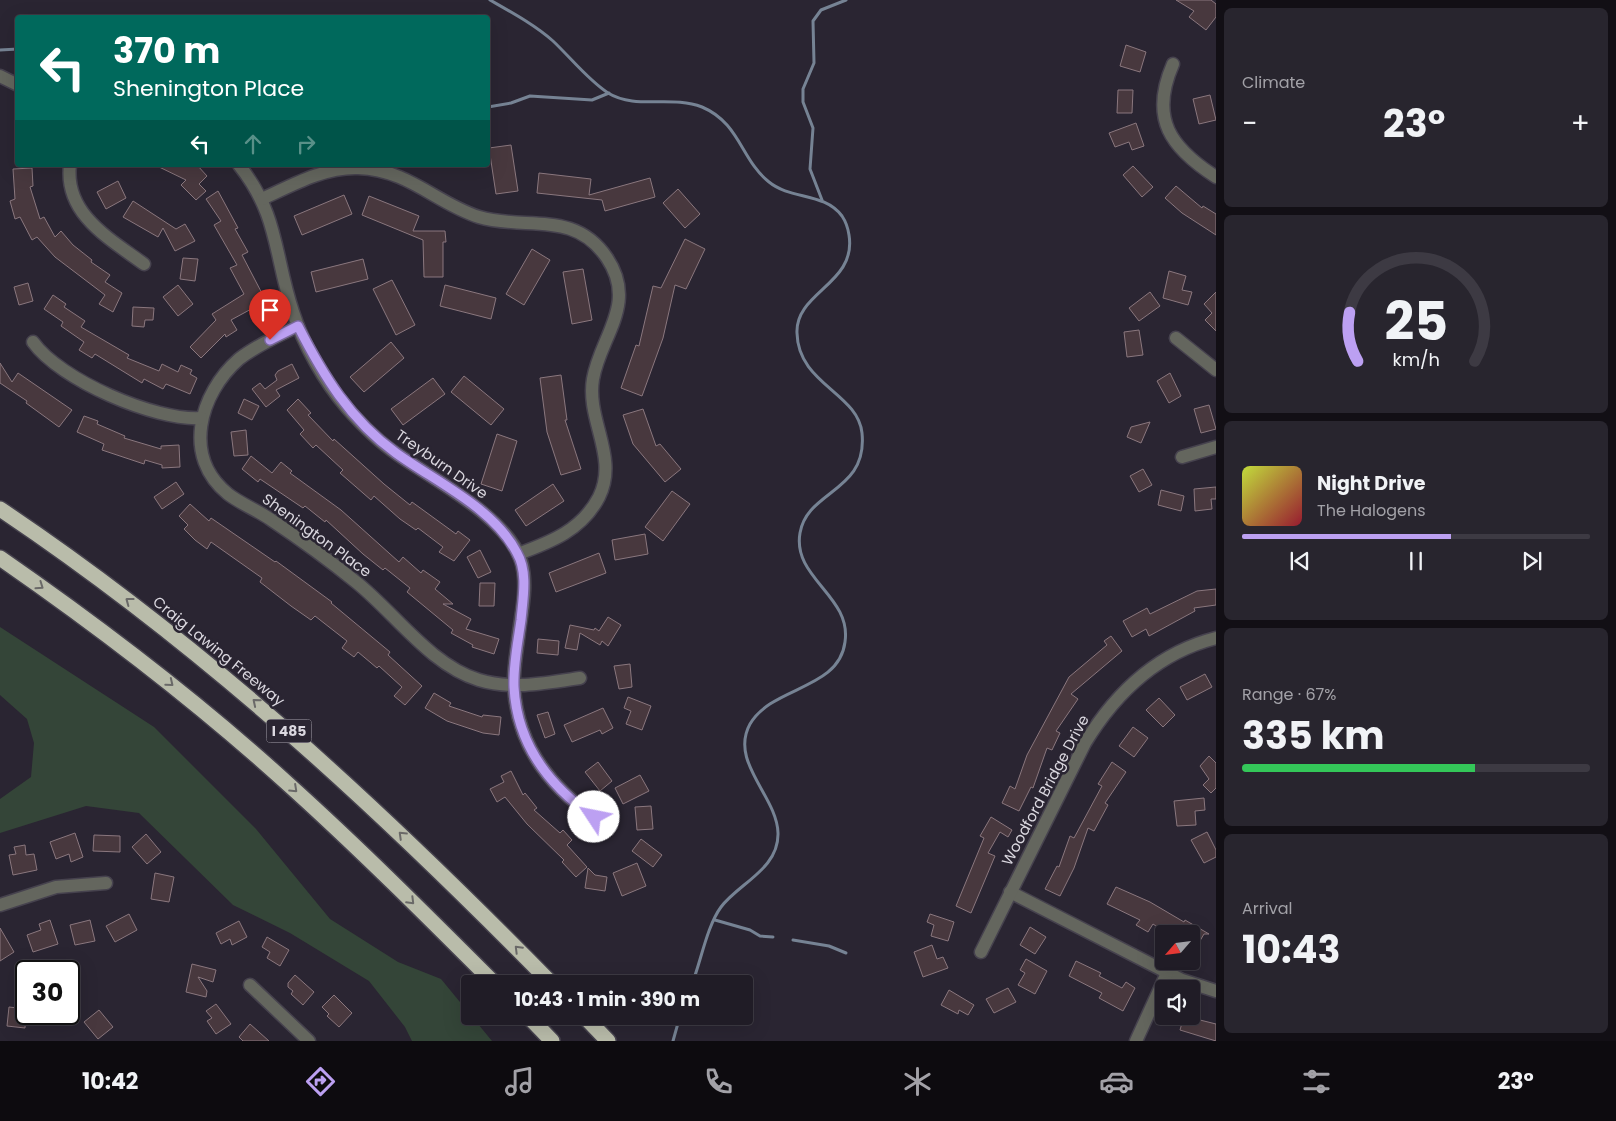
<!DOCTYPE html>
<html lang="en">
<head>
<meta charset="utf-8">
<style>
  :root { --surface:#201c26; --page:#28252e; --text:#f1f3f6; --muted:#a2a1a7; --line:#3d3a43; --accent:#bca0f2 }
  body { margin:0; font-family:Poppins,sans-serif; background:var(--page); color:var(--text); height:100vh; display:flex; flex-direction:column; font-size:19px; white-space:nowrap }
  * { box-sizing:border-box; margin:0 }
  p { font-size:16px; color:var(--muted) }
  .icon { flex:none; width:28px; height:28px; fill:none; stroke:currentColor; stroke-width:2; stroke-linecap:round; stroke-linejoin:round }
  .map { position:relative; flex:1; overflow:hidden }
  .panel { display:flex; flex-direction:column; gap:8px; padding:8px; background:#120f15; width:400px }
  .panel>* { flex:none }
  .top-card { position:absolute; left:15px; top:15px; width:475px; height:152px; border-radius:5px; box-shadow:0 5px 20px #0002,0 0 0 1px var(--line); background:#00695c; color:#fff; overflow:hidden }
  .needle { width:32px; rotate:242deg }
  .buttons { position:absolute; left:1155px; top:925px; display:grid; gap:10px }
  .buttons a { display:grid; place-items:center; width:45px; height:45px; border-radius:5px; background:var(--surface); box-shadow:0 5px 20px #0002,0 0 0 1px var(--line); font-size:25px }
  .speed { position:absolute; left:15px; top:960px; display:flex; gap:10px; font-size:25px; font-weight:700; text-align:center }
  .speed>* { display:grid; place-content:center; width:65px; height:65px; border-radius:50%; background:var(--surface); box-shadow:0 5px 20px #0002,0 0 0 1px var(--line); line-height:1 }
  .speed .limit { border:2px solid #111; border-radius:8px; background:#fff; color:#111 }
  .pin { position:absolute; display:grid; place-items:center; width:42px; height:42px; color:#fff; margin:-51px -21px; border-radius:50% 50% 50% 0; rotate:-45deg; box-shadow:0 0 5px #0007 }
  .pin .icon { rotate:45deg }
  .me { position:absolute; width:55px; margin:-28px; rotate:304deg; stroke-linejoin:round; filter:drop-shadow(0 0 4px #0008) }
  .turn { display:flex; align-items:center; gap:18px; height:105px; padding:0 15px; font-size:22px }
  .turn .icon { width:65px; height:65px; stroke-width:2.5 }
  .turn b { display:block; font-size:35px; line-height:42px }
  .lanes { display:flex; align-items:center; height:48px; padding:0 15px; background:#0003; justify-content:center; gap:25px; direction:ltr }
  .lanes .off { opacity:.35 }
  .big { font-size:38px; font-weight:700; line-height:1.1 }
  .panel .card { flex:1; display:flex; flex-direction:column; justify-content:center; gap:8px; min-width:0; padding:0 18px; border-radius:8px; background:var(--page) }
  .panel .dial { align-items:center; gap:0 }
  .dial svg { height:130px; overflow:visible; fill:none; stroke:var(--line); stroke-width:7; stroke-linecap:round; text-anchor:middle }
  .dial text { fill:var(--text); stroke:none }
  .song { display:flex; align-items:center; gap:15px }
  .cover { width:60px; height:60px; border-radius:8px; background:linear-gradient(135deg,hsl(70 70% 55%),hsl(350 70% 35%)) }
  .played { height:5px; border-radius:2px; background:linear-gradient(90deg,var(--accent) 60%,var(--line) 60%) }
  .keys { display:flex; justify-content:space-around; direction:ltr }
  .heat { display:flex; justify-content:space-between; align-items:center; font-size:28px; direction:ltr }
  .charge { height:8px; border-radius:4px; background:linear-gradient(90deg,#34c759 67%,var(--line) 0) }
  .trip { position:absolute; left:461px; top:975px; width:292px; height:50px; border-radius:5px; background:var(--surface); box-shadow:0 5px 20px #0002,0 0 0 1px var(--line); font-weight:700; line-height:50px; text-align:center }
  .dock { display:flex; height:80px; justify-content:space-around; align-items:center; background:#0d0b0f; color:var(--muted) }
  .dock .icon { width:35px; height:35px }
  .dock .on { color:var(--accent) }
  .dock b { font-size:22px; color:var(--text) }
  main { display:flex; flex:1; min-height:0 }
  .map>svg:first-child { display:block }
  .green { fill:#344538 }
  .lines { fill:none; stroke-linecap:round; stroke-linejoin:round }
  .stream { stroke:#768394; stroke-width:3 }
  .building { fill:#48383e; stroke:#8a777e }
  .minor-casing { stroke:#46424e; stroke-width:15 }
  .highway-casing { stroke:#46424e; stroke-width:18 }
  .minor { stroke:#64665e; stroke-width:12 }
  .highway { stroke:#b9bcaa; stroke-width:15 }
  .oneway { stroke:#6a6968 }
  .route-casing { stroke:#7a689d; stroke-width:12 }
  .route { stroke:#bca0f2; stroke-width:9 }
  .labels { text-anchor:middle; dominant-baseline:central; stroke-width:5; stroke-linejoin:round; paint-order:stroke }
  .shield { fill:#2a2532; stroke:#a6a2ac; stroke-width:1 }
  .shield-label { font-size:14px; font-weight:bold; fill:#dbd8e0 }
  .street-label { font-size:15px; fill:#dbd8e0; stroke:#2a2532 }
</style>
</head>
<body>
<main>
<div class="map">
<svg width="1216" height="1041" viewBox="0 0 1216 1041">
  <rect width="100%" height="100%" fill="#2a2532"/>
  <path class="green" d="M0,627L154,727L256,829L330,919L398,962L441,979L492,1041H412L405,1027L369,981L290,933L233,905L139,813L86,806L0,833V799L31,777L34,743L27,719L0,695Z"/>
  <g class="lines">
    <g class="stream">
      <path d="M490,0C511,12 535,25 553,41C571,58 588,80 608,93C636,110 671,95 702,107C740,123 741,160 769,182C791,200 824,192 842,216C846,222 848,228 849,235C857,284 795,292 797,333C798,384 858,393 862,433C868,492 807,490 800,533C792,578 852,596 845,642C839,690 772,686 750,724C729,762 777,796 778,833C779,869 739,883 721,907C707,926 701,961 692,984"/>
      <path d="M0,50L18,49"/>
      <path d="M488,107L511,103L530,96L592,100L609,93"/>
      <path d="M822,200L810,169L813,128L803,102V89L814,63L813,21L821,10L846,0"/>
      <path d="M715,920L750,930L760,936L773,937"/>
      <path d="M793,940L829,946L846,953"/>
      <path d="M673,1041L680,1016"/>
    </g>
  </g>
  <g class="building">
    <path d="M1176,0H1211L1216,4V17L1206,30L1189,17L1194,11Z"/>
    <path d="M1126,45L1146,52L1140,72L1120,66Z"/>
    <path d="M1118,90H1133L1132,113H1117Z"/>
    <path d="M1210,95L1216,120L1199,124L1193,99Z"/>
    <path d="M1136,123L1144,146L1132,150L1129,142L1115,147L1109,133Z"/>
    <path d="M511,145L518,191L496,194L489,148Z"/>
    <path d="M155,165H197L207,176L199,184L206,191L196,200L181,185L186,180Z"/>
    <path d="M1133,166L1153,187L1142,197L1123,175Z"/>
    <path d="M32,168L33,186L30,187L40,219L44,217L55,237L61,231L73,245L92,260L91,262L110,275L105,282L122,293L113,312L99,304L105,295L55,257L37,237L32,240L20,217L15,219L10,201L15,199L13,169Z"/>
    <path d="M539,173L591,179L589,195L650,178L655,197L605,211L602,200L537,193Z"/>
    <path d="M118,181L126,198L106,209L97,192Z"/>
    <path d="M1176,186L1202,208L1203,206L1216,214V235L1182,213L1165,198Z"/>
    <path d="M678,189L700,214L685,228L663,203Z"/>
    <path d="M218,191L238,228L235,229L248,252L242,255L266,301L231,320L237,330L226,337L225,334L201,358L190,347L216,320L212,314L244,294L230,268L237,265L214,225L221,221L206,199Z"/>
    <path d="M344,195L352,214L302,235L294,216Z"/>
    <path d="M369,196L419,216L413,231H445L446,242H443V277H424L423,240L362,215Z"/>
    <path d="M133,201L176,229L185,224L195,241L175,251L163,228L158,237L123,217Z"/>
    <path d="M685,239L705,249L686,289L675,285L663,338L642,396L621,388L636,345L639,346L653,286L661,288Z"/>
    <path d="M532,249L550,260L524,305L506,294Z"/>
    <path d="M183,258L198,259L195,281L180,279Z"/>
    <path d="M363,259L368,279L316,292L311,272Z"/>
    <path d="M583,269L592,320L572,324L563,272Z"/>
    <path d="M1169,271L1186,276L1182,290L1192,292L1188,305L1163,298Z"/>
    <path d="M392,280L415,325L396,335L373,289Z"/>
    <path d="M28,283L33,301L19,305L14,287Z"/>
    <path d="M178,285L193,304L178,316L163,297Z"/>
    <path d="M445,285L496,298L491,319L440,306Z"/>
    <path d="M1150,292L1160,306L1139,321L1129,308Z"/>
    <path d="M1216,292V331L1205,320L1212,313L1204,304Z"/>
    <path d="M53,295L66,304L64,307L85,321L81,327L129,355L127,358L159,371L162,364L178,372L181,365L192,370L190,374L197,378L190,394L166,384L163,389L144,379L142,383L95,354L92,358L79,350L84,342L61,326L63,322L44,309Z"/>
    <path d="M133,307L154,308L153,320H145L144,327L132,326Z"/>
    <path d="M1139,330L1143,355L1127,357L1124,332Z"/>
    <path d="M391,342L404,358L364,392L350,377Z"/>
    <path d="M0,363L12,382L18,373L72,410L59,427L26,403L27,401L0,383Z"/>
    <path d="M292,364L299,378L276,390L280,396L266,407L252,389L260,383L265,389L277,380L275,375L278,371Z"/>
    <path d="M1170,373L1181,396L1169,403L1157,381Z"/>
    <path d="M561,375L567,420H565L581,469L561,475L547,432L540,378Z"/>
    <path d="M464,376L504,409L491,425L451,392Z"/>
    <path d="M433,378L445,394L403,425L391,409Z"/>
    <path d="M244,399L259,406L252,420L238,413Z"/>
    <path d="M298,399L311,413L308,415L333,441L334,439L384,484L410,505L412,502L456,534L458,531L470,540L454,561L439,552L443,547L418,528L416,530L400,519L374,496L371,500L340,473L343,470L316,445L313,448L300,434L304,430L287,410Z"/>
    <path d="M1209,405L1216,429L1201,433L1194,409Z"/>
    <path d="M643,409L656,446L660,444L681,469L665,482L633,444L623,415Z"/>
    <path d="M84,416L98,421L97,424L125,436L124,438L161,449V446L179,445L180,467L162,468V465L145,460L144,464L102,450L104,444L77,432Z"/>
    <path d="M1150,422L1141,443L1127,437L1131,427Z"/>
    <path d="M246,430L248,455L234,456L231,432Z"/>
    <path d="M497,434L517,441L502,491L481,484Z"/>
    <path d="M251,456L272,473L281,462L292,471L290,473L341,510L399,562L403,557L421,573L423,570L440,582L435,589L453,604H443L471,619L466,629L499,639L494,654L472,647L473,645L451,633L453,630L407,592L410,588L385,568L383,570L363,554L326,520L325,522L305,506L303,508L260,479L258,482L242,469Z"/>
    <path d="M1143,469L1152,485L1139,492L1130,476Z"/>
    <path d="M176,482L184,494L162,509L154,497Z"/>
    <path d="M553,484L564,501L526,526L515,510Z"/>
    <path d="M1216,487V499H1211L1212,509L1195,511L1194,489Z"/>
    <path d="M1161,490L1184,496L1181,511L1158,505Z"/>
    <path d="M672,491L690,504L663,541L645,527Z"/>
    <path d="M190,504L209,521L211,518L275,562L276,561L332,602L331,603L390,652L388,655L422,686L405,705L394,696L402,687L379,666L377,668L358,652L354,657L342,648L347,641L315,616L311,620L291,606L260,582L262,578L211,542L207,549L195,540L184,529L188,525L179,516Z"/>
    <path d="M645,534L648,554L615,560L612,540Z"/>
    <path d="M480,550L491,572L478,578L467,557Z"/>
    <path d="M599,553L606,573L556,592L549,573Z"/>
    <path d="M480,583H495L494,606H479Z"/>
    <path d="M1216,589V605L1194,608L1195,611L1149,636L1146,629L1132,637L1123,621L1147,608L1150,614L1197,591Z"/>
    <path d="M608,617L621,625L608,646L602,641L600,645L580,633L577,650L565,648L570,625L594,630L595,628L599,631Z"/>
    <path d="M1111,636L1122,651L1071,694L1078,699L1056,731L1060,733L1052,750L1047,748L1033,788L1031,787L1019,811L1002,803L1010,786L1015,789L1027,755L1069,677L1107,645L1104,641Z"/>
    <path d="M538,639L559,641L558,655L537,653Z"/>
    <path d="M630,664L632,687L619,689L614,666Z"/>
    <path d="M1205,674L1212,687L1187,700L1180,687Z"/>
    <path d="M434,693L451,703L449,706L482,717L483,715L501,717L499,735L483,733L447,721L425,708Z"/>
    <path d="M628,697L651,706L642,730L626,724L631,711L624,708Z"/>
    <path d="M1159,698L1175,715L1163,727L1146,710Z"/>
    <path d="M603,708L613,728L602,734L600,730L572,742L564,725Z"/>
    <path d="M548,712L555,734L545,738L537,715Z"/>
    <path d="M1133,727L1148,738L1134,757L1119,746Z"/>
    <path d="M1209,756L1216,763V788L1211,793L1203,785L1209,779L1200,766Z"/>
    <path d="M598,762L612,781L600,791L585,772Z"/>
    <path d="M1112,762L1126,772L1105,803L1108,805L1094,831L1088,828L1074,868L1060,896L1045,889L1057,866L1059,867L1070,836L1074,838L1102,786L1098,784Z"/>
    <path d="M511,771L523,795L525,793L537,808L534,810L560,833L563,830L572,840L567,845L587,867L576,877L562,862L564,860L527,824L505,797L497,802L490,789L504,782L501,776Z"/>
    <path d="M640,775L649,791L623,804L615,788Z"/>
    <path d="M1204,798L1205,810L1195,811L1196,825L1177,826L1174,801Z"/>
    <path d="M651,806L653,829L637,830L635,807Z"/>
    <path d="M991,817L1012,830L1008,837L1000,832L988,853L995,856L971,913L956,906L984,838L980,836Z"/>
    <path d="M1207,832L1216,850V857L1204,863L1191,840Z"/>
    <path d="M75,833L83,857L71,862L69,854L56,859L50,842Z"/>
    <path d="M146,834L161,852L147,864L132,847Z"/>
    <path d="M94,835L120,836V852L93,851Z"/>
    <path d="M641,839L662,855L653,867L632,851Z"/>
    <path d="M25,845L26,855L34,854L37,870L13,875L9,855L16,854L14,847Z"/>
    <path d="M637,863L646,886L622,896L613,873Z"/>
    <path d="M588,868L595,875L607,877L605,891L585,888Z"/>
    <path d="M155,873L174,877L169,902L151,899Z"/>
    <path d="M1116,887L1150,902L1184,922L1185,920L1209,934H1204L1191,956V934H1168L1153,924L1148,932L1136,925L1140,920L1107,904Z"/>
    <path d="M129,914L137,930L115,942L106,926Z"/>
    <path d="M930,914L954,922L948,941L931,936L934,925L927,922Z"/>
    <path d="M50,920L58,944L33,952L27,935L41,930L39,924Z"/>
    <path d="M90,920L95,941L75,945L70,925Z"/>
    <path d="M239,921L247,937L232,945L230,939L221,944L216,933Z"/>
    <path d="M1030,927L1046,937L1035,954L1020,945Z"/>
    <path d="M0,928L14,952L0,961Z"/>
    <path d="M267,937L289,950L280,966L267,958L270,952L262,947Z"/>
    <path d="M932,945L937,959L943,957L948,968L923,977L914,952Z"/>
    <path d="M1026,959L1047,971L1035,994L1018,985L1025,973L1020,970Z"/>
    <path d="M1076,961L1101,973L1099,976L1122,988L1126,982L1135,988L1123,1011L1099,998L1102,993L1069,976Z"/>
    <path d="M192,964L216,970L213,982L198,977L207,991L206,997L186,992Z"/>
    <path d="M295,975L314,992L303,1005L291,994L293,991L288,987V983Z"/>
    <path d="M1008,988L1016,1002L994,1013L986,999Z"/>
    <path d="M949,990L974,1005L968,1015L959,1010L958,1014L941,1005Z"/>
    <path d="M334,995L352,1013L339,1027L327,1016L329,1014L322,1007Z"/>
    <path d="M216,1004L231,1024L216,1034L207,1021L212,1018L206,1011Z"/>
    <path d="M9,1007L26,1009L25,1028L7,1026Z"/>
    <path d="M99,1010L113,1027L98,1039L84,1022Z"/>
    <path d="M47,1014H74L71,1023L46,1017Z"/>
    <path d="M1184,1016L1216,1024V1041L1180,1030Z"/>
    <path d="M250,1024L269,1041H243L239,1037Z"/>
  </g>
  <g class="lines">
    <g class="minor-casing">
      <g id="minor">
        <path d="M1173,64C1149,119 1171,148 1216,177"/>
        <path d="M0,76L18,85"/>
        <path d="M70,165C64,214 110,239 144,264"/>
        <path d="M239,165C279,215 274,255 293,312C304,346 324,381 347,408C362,425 379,442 397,454C434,480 507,517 521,561C528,584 522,609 519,632C517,650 513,669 514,687C517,744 549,786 594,817"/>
        <path d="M262,199C292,185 324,167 358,168C410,170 435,203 479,217C526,231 574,209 607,258C638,304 600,337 593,379C586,420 619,457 599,497C582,530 551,542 518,554"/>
        <path d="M298,326C278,336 257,345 239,359C199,394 182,457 228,494C241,504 257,510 270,519C300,539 329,560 356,582C395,613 430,665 479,680C512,690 547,683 580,678"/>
        <path d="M1176,338L1216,370"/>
        <path d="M33,342C60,380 155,421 201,418"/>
        <path d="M1182,457L1216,447"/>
        <path d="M1010,892L1182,980L1216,991"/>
        <path d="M0,905L56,887L106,883"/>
        <path d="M981,952L1085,743C1116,692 1157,653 1216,638"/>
        <path d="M250,985L309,1041"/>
        <path d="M1136,1041L1167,973"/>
      </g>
    </g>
    <g class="highway-casing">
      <g id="highway">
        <path d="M0,509C206,647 379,808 552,984"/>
        <path d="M0,558C101,628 198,702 288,784C359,848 427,916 495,984"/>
        <path d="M528,1016L552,1041"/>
        <path d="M584,1016L608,1041"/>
      </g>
    </g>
    <use href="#minor" class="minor"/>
    <use href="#highway" class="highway"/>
  </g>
  <defs><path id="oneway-chevron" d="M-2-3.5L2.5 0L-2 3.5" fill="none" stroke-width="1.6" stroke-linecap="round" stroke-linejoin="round" transform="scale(1.25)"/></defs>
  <g class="oneway">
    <use href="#oneway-chevron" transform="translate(40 586) rotate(35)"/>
    <use href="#oneway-chevron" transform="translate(129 601) rotate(-143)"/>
    <use href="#oneway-chevron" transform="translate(170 683) rotate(39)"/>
    <use href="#oneway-chevron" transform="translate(256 702) rotate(-140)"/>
    <use href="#oneway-chevron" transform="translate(294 789) rotate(43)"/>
    <use href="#oneway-chevron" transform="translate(402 835) rotate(-136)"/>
    <use href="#oneway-chevron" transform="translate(411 901) rotate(45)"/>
    <use href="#oneway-chevron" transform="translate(518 949) rotate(-135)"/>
  </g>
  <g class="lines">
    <g class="route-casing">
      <path id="route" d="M270,340L298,326C323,375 350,420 396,453C436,482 494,508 517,553C528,572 523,598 521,620C518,642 513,665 514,687C517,744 549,786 594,817"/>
    </g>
    <use href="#route" class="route"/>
  </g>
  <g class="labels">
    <rect class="shield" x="266.5" y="719.5" width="45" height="23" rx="4"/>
    <g class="shield-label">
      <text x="289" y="731">I 485</text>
    </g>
    <g class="street-label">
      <text transform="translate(442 464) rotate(35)">Treyburn Drive</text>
      <text transform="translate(317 535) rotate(36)">Shenington Place</text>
      <text transform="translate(219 651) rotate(39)">Craig Lawing Freeway</text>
      <text transform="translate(1045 790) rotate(-62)">Woodford Bridge Drive</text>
    </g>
  </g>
</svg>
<div class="buttons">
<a><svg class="needle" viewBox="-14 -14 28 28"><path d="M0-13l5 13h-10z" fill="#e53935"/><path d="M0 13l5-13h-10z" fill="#a2a1a7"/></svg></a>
<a><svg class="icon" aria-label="sound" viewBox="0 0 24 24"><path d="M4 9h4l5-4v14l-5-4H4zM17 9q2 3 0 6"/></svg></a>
</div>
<div class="speed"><div class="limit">30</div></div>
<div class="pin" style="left:270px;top:340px;background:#d93025"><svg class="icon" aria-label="arrive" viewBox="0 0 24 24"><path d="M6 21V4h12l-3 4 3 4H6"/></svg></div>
<svg class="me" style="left:594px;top:817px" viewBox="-20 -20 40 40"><circle r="19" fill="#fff"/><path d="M0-13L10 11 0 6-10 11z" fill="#bca0f2"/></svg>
<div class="trip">10:43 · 1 min · 390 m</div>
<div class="top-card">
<div class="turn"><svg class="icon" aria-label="left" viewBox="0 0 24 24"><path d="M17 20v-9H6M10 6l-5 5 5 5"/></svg><div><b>370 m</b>Shenington Place</div></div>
<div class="lanes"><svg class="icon" aria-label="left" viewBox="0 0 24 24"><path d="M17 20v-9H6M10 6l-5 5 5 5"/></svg><svg class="icon off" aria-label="ahead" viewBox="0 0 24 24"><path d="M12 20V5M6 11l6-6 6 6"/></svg><svg class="icon off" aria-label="right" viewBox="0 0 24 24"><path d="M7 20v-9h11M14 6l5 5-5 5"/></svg></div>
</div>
</div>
<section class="panel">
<div class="card"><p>Climate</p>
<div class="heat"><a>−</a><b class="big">23°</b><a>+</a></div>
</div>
<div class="card dial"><svg viewBox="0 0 100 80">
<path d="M14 69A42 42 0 1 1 86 69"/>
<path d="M14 69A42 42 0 0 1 9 39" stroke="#bca0f2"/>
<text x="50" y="56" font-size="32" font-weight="700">25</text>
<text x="50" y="72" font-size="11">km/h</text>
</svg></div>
<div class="card">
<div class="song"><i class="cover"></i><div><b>Night Drive</b><p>The Halogens</p></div></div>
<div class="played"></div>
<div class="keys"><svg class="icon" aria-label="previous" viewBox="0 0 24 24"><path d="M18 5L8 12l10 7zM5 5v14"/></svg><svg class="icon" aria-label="pause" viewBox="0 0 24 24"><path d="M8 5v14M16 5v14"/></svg><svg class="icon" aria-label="next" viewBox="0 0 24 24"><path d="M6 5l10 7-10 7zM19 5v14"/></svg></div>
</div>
<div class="card"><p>Range · 67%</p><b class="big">335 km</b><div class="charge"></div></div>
<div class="card"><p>Arrival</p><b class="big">10:43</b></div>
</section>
</main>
<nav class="dock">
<b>10:42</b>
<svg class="icon on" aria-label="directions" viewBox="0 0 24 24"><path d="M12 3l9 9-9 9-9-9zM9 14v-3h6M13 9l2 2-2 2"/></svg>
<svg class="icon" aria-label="music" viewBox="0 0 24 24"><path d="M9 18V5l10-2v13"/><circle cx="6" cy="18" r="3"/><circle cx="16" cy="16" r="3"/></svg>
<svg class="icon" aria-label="phone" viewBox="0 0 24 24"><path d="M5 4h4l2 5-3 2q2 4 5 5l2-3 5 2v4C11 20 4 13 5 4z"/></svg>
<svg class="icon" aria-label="climate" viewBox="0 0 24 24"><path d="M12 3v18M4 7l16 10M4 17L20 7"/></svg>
<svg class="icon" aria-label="car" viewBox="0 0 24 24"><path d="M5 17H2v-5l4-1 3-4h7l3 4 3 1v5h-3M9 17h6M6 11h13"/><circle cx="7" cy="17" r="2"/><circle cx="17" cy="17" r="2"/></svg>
<svg class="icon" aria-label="filters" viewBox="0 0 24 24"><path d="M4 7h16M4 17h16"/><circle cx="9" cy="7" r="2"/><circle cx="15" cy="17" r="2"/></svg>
<b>23°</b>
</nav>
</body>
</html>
